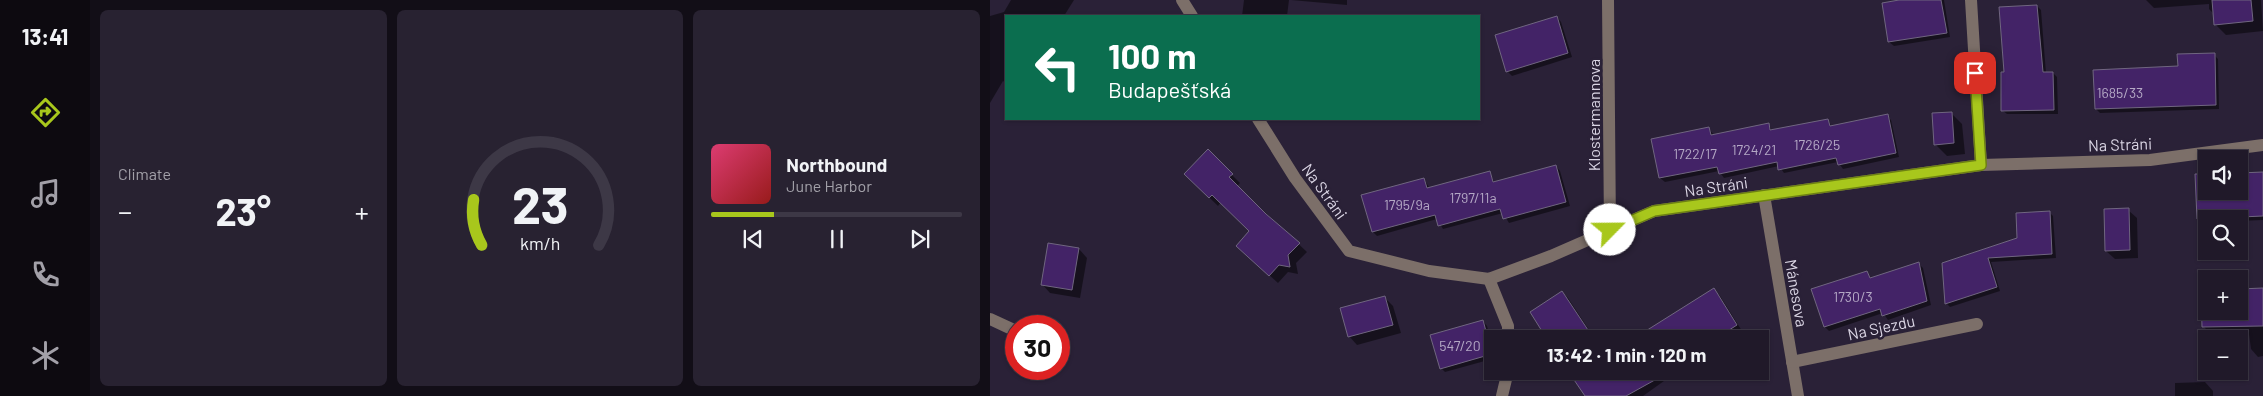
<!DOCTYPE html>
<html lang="en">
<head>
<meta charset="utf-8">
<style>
  :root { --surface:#201929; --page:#282231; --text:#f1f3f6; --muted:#a2a0a8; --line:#3d3846; --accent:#a8c71c }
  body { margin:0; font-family:Barlow,sans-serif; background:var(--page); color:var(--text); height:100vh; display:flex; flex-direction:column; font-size:19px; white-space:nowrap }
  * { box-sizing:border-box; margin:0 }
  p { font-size:16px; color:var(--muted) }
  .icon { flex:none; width:28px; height:28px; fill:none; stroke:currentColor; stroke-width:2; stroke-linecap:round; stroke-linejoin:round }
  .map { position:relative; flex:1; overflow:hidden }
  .sheet { display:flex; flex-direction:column; gap:10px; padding:10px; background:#120e17; width:900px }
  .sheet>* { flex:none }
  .guide { position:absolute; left:15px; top:15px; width:475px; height:105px; border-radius:0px; box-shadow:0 1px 4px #0004,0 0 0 1px var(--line); background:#0b6e4f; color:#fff; overflow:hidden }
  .tools { position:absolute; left:1208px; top:150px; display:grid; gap:10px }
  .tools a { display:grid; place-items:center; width:50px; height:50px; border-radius:0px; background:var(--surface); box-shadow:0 1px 4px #0004,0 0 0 1px var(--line); font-size:25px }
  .speed { position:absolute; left:15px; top:315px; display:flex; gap:10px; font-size:25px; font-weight:700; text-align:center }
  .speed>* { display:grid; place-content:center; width:65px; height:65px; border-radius:50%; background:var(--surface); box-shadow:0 1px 4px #0004,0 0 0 1px var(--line); line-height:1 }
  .speed .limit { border:8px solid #d22; background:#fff; color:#111 }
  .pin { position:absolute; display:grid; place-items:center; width:42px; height:42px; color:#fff; margin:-21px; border-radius:10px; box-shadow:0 2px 8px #0006 }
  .me { position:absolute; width:55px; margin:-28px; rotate:67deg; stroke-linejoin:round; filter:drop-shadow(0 0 4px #0008) }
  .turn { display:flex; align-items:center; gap:18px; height:105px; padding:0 20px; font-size:22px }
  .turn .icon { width:65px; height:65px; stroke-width:2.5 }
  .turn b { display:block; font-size:35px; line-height:42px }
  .big { font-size:38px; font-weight:700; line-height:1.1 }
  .sheet .tile { flex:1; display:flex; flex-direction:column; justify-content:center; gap:8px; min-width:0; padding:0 18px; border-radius:8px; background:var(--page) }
  .sheet .dial { align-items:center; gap:0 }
  .dial svg { height:130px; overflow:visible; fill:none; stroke:var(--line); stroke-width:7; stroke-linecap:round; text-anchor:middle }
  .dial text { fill:var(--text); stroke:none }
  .song { display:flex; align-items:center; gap:15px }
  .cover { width:60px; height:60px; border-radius:8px; background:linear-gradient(135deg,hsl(340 70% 55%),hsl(0 70% 35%)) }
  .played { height:5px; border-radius:2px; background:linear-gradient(90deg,var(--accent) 25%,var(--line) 25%) }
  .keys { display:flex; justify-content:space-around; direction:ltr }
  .heat { display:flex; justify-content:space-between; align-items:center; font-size:28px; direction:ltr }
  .sheet .tiles { flex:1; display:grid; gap:10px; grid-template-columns:repeat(3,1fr) }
  .trip { position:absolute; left:494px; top:330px; width:285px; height:50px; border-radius:0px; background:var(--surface); box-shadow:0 1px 4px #0004,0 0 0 1px var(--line); font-weight:700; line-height:50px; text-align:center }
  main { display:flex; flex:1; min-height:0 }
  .menu { display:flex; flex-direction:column; width:90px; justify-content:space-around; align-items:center; background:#0d0a10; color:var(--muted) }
  .menu .icon { width:35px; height:35px }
  .menu .current { color:var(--accent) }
  .menu b { font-size:22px; color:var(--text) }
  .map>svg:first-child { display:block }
  .shadow { fill:#0007 }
  .building { fill:#432367; stroke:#706680 }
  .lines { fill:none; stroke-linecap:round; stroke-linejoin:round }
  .minor { stroke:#7c6f69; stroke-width:12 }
  .route-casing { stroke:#6d8112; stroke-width:12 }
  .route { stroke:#a8c71c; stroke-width:9 }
  .labels { text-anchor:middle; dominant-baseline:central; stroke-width:5; stroke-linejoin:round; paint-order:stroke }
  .number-label { font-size:14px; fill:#b4a8c5 }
  .street-label { font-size:16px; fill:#dad5e4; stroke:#2a2137 }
</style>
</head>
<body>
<main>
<nav class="menu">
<b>13:41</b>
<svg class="icon current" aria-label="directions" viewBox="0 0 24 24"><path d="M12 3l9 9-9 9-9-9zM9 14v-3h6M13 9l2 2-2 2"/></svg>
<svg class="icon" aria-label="music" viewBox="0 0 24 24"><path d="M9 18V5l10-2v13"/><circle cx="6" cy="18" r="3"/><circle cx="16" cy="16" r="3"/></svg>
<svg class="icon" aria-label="phone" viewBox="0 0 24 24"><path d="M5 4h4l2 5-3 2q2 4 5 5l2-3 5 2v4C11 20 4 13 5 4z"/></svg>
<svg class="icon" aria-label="climate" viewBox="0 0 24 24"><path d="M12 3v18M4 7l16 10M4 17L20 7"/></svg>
</nav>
<section class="sheet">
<div class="tiles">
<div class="tile"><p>Climate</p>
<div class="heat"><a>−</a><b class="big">23°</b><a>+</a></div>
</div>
<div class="tile dial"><svg viewBox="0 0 100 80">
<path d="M14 69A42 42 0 1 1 86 69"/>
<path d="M14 69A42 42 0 0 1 9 41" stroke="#a8c71c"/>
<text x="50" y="56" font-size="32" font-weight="700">23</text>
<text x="50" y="72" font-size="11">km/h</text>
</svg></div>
<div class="tile">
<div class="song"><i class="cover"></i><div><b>Northbound</b><p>June Harbor</p></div></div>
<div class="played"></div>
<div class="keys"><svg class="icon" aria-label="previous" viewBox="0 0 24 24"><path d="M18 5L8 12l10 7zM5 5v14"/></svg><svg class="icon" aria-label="pause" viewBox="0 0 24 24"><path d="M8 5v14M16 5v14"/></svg><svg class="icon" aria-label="next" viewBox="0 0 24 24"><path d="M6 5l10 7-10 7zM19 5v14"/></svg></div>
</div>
</div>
</section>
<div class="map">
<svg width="1273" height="396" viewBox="0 0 1273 396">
  <rect width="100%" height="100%" fill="#2a2137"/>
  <g class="shadow">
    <path d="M21,0H84L74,16H16V83L13,81L0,103V16L14,12Z"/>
    <path d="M254,0H299L297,16H252Z"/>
    <path d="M301,0H357V5Z"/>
    <path d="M917,0H954L960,37L904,46L899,42L893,4Z"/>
    <path d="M1156,0H1271L1273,31L1236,35L1226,25L1225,15L1219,9V4L1164,8Z"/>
    <path d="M1047,6L1051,10L1056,73H1063L1067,77L1068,114H1017L1012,110L1016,73Z"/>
    <path d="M567,17L571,22L582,57L522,76L517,71Z"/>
    <path d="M1224,55L1228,59L1229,109L1110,113L1106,109L1189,67Z"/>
    <path d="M961,113L972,124L975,154L957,156L945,144Z"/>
    <path d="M897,116L901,120L909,157L853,169L848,162L794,173L789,166L734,178L729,171L675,182L670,178L719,129L724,135L778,124L783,131L838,120L842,127Z"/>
    <path d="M218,151L250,183L247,186L317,252L306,263L308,274L298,272L288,283L256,254L261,231L231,202L228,206L195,174Z"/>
    <path d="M566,166L570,171L580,206L519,223L513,213L453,229L447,219L387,236L383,232L434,179L440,189L499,173L505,183Z"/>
    <path d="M1273,173V220L1249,221V219H1216V223H1212L1208,219L1207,176L1216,175V191H1249V174Z"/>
    <path d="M1138,210L1147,218L1148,258L1125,259L1116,251Z"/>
    <path d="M1059,212L1063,216L1066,258L1001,262L1010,291L960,307L956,303L953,264L1028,239Z"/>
    <path d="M89,249L97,258L90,298L60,293L52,284Z"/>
    <path d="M929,264L933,268L941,305L898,320L893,313L839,331L835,327L877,272L883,284L880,276L882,279Z"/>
    <path d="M724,290L730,296L752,331L740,339H646Z"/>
    <path d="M1273,290V356L1268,357L1261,349L1259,334H1221L1214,327L1213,292H1216V311H1249V291Z"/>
    <path d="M572,292L578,298L605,339H558Z"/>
    <path d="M395,298L403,306L411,333L367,345L359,336Z"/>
    <path d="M493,321L497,326L502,345V359L455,372L451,368Z"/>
    <path d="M580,371H688L653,396H596Z"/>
    <path d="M1215,382L1223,391V396H1185V383Z"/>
  </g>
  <g class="building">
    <path d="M909,0H951L957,33L898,42L892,3Z"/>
    <path d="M1222,0H1261L1263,21L1224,25Z"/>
    <path d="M1047,5L1053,72H1063L1064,110L1011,111V72H1014L1009,7Z"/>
    <path d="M567,16L578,53L516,72L505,35Z"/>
    <path d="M1225,53L1226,105L1105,109L1103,70L1188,66L1187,54Z"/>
    <path d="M962,112L964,143L944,145L942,113Z"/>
    <path d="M898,114L906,153L848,165L846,158L788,170L787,162L729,174L727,167L669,178L661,139L719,127L721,135L779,123L780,130L838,119L840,126Z"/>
    <path d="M218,149L243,174L239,177L276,214L310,243L298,255L300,267L289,265L279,276L246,246L259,231L222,195L219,198L194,174Z"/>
    <path d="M566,165L576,202L513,219L510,209L448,226L445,215L382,232L371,195L434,178L437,188L500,171L503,182Z"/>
    <path d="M1273,172V216L1207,219L1205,174H1216V191H1249V173Z"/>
    <path d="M1139,208L1140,250L1115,251L1114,209Z"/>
    <path d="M1060,211L1062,254L998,258L1007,287L955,304L952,263L1027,238L1026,213Z"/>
    <path d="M58,243L89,248L82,290L51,285Z"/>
    <path d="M929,262L937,301L892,316L890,309L834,327L821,289L877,271L880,278Z"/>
    <path d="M724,288L747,325L725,339H643Z"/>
    <path d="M1273,288V326L1212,327L1211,291H1216V311H1249V289Z"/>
    <path d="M572,291L604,339H557L555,336L540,312Z"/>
    <path d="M395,296L403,325L358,337L350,308Z"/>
    <path d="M493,320L502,354L450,369L440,335Z"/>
    <path d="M578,371H681L636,396H595Z"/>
  </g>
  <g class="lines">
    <g class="minor">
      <path d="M192,0L202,16"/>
      <path d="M618,0L620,231"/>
      <path d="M981,0L991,165"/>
      <path d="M268,119L305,178L359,251L439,271L499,279L561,256L664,211L991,165L1160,160L1273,145"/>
      <path d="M774,195L808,396"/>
      <path d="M499,279L518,326V339"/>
      <path d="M0,319L26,331"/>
      <path d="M802,362L987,324"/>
      <path d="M512,396L518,371"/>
    </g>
  </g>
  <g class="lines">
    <g class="route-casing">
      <path id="route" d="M620,230L664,211L991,165L985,73"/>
    </g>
    <use href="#route" class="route"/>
  </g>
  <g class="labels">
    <g class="number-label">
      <text x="1130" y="92">1685/33</text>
      <text x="827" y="144">1726/25</text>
      <text x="764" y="149">1724/21</text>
      <text x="705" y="153">1722/17</text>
      <text x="483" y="197">1797/11a</text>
      <text x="417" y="204">1795/9a</text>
      <text x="863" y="296">1730/3</text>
      <text x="470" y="345">547/20</text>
    </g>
    <g class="street-label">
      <text transform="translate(603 115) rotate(-90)">Klostermannova</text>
      <text transform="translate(1130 144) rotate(-2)">Na Stráni</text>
      <text transform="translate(726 186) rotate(-8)">Na Stráni</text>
      <text transform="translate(335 191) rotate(54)">Na Stráni</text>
      <text transform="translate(807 293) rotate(80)">Mánesova</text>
      <text transform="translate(891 327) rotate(-12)">Na Sjezdu</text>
    </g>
  </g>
</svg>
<div class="tools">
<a><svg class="icon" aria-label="sound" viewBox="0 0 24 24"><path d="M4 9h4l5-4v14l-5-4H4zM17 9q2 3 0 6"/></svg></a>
<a><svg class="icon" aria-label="search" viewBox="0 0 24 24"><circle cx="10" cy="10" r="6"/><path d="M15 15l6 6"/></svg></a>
<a>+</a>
<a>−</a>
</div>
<div class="speed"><div class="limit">30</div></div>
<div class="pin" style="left:985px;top:73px;background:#d93025"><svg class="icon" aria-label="arrive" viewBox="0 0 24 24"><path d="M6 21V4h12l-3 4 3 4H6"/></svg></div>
<svg class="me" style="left:620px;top:230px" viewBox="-20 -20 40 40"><circle r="19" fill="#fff"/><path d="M0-13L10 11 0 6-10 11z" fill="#a8c71c"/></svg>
<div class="trip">13:42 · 1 min · 120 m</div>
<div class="guide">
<div class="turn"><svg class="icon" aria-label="left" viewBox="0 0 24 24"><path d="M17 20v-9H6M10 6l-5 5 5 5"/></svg><div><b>100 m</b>Budapešťská</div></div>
</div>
</div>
</main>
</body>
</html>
